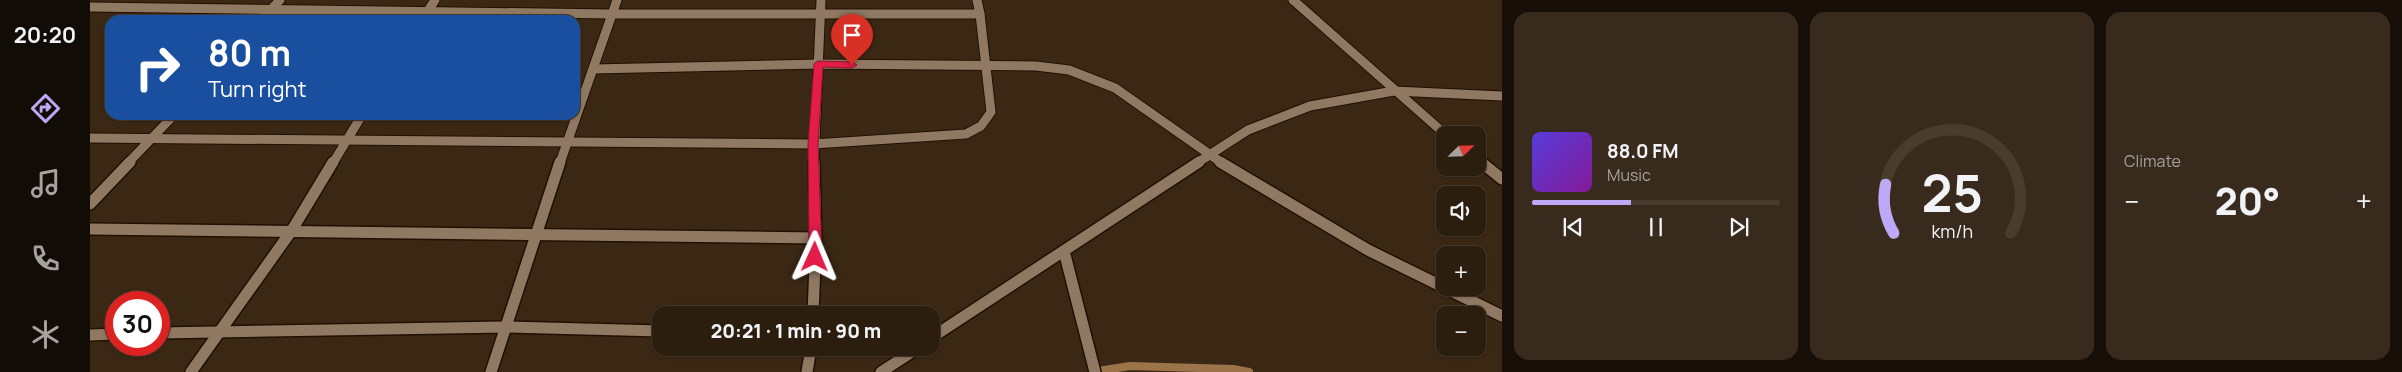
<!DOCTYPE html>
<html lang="en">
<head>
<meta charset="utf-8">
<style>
  :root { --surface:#2c1e0f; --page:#382b1d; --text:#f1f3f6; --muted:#a6a29e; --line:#483c2f; --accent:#bda9f5 }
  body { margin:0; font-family:Manrope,sans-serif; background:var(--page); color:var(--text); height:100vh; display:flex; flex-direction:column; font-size:19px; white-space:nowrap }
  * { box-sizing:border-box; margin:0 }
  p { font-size:16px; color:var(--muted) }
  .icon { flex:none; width:28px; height:28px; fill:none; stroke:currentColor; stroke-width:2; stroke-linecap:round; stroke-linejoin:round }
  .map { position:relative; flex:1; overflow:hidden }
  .details { display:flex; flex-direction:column; gap:12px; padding:12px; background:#181008; width:900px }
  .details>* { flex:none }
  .banner { position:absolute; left:15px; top:15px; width:475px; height:105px; border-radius:15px; box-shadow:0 1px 4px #0004,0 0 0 1px var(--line); background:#1a4fa0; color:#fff; overflow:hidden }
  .needle { width:32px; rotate:67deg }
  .tools { position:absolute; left:1346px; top:126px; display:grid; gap:10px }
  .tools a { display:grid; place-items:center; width:50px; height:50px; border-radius:10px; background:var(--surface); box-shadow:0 1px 4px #0004,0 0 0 1px var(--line); font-size:25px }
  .speed { position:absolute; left:15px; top:291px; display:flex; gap:10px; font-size:25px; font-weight:700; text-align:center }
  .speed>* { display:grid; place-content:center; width:65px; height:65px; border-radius:50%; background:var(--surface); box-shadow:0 1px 4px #0004,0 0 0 1px var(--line); line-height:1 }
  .speed .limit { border:8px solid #d22; background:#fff; color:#111 }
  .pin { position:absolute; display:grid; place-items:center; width:42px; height:42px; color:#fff; margin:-51px -21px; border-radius:50% 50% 50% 0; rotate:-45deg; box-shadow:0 0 5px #0007 }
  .pin .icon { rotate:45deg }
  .me { position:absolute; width:55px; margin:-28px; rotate:1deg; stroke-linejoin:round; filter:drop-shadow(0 0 4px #0008) }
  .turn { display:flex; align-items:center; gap:18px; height:105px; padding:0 20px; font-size:22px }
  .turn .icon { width:65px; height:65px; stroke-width:2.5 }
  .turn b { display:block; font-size:35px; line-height:42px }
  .big { font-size:38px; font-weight:800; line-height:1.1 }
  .details .tile { flex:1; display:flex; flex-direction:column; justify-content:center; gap:8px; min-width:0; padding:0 18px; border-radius:15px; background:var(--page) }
  .details .dial { align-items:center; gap:0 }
  .dial svg { height:130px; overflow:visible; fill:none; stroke:var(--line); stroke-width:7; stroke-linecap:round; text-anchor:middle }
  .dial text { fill:var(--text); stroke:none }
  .song { display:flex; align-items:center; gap:15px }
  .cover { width:60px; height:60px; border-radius:8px; background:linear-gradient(135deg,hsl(250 70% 55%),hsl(290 70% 35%)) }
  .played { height:5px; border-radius:2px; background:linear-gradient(90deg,var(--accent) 40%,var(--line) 40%) }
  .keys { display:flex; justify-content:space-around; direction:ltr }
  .heat { display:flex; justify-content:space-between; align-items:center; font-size:28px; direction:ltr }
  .details .tiles { flex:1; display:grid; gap:12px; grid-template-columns:repeat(3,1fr) }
  .trip { position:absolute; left:562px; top:306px; width:288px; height:50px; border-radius:15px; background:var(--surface); box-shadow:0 1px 4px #0004,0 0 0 1px var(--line); font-weight:800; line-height:50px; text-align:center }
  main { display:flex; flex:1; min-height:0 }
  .tab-bar { display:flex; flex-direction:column; width:90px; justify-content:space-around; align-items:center; background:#120c06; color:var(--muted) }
  .tab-bar .icon { width:35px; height:35px }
  .tab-bar .active { color:var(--accent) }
  .tab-bar b { font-size:22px; color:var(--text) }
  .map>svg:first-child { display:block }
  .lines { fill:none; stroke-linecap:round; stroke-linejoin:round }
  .stream { stroke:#9c744a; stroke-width:8 }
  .street-far1-casing { stroke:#211000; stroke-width:11 }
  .street-casing { stroke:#211000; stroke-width:14 }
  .street-far1 { stroke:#907963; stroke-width:9 }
  .street { stroke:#907963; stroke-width:11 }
  .route { fill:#e11d48; stroke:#92132f }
</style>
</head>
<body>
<main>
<nav class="tab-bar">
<b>20:20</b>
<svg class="icon active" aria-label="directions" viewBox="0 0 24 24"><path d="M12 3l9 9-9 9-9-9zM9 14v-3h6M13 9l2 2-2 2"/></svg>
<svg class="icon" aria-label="music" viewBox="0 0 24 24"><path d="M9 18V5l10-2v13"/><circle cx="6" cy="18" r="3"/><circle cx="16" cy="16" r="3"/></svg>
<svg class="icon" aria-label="phone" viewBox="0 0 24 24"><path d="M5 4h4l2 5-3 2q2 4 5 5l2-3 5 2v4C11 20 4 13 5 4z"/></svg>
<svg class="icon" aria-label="climate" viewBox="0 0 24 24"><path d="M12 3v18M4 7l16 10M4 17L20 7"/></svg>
</nav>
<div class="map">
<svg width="1412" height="372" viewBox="0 0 1412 372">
  <rect width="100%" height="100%" fill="#3b2814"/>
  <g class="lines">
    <path class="stream" d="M1002,372L1040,366L1143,369L1159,372"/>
    <g class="street-far1-casing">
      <g id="street-far1">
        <path d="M1203,0L1356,135"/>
        <path d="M0,7L522,14H890L887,0"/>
        <path d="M171,20L190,0"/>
        <path d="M332,20L345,0"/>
        <path d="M503,69L728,64L946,66L979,70L1025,88L1132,163"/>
        <path d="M0,138L723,144L876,134L891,126L901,112L890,14"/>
        <path d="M1388,160L1392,163"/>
        <path d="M38,163L84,115"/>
        <path d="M243,163L272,115"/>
        <path d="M470,163L527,0"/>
        <path d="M724,163L731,0"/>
        <path d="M1107,163L1158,130L1220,106L1304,91L1412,96"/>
      </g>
    </g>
    <g class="street-casing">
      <g id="street">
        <path d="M1130,162L1278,250L1412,316"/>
        <path d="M1391,162L1412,179"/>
        <path d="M0,204L40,162"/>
        <path d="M0,229L726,238"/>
        <path d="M974,251L1005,372"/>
        <path d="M723,315L726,238L724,162"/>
        <path d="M69,333L414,327L571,331"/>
        <path d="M0,335L26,334"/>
        <path d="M841,338L1109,162"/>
        <path d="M101,372L202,230L243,162"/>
        <path d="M401,372L470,162"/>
        <path d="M717,372L721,348"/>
        <path d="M791,372L828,348"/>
      </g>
    </g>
    <use href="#street-far1" class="street-far1"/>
    <use href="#street" class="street"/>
  </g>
  <path class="route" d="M728,61L762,62L767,65L762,68L733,67L728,144L732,257L725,262L719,257L718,144L724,64Z"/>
</svg>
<div class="tools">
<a><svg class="needle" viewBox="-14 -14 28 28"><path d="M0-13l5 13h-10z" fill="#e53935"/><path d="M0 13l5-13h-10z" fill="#a6a29e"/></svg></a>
<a><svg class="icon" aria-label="sound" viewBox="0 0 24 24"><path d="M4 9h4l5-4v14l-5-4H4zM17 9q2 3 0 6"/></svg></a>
<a>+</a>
<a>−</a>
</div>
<div class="speed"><div class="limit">30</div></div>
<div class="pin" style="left:762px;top:65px;background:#d93025"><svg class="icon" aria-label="arrive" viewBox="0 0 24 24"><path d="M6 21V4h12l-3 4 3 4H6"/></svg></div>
<svg class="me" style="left:725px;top:257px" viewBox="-20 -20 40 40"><path d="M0-17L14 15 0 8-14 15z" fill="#e11d48" stroke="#fff" stroke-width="4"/></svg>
<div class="trip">20:21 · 1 min · 90 m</div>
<div class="banner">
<div class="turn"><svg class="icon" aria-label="right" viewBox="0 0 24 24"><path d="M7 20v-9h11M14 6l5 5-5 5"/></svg><div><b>80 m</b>Turn right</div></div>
</div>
</div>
<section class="details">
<div class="tiles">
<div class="tile">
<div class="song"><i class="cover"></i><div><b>88.0 FM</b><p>Music</p></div></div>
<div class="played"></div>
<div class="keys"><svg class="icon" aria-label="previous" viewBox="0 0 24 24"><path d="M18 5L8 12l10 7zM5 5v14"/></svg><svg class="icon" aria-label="pause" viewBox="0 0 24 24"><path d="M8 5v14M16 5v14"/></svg><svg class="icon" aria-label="next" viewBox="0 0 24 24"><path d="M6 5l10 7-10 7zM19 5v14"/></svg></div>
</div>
<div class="tile dial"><svg viewBox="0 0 100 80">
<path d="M14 69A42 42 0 1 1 86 69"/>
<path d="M14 69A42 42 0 0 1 9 39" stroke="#bda9f5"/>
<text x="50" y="56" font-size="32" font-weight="700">25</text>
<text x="50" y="72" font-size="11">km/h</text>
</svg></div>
<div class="tile"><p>Climate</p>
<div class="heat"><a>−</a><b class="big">20°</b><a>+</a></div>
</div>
</div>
</section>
</main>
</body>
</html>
